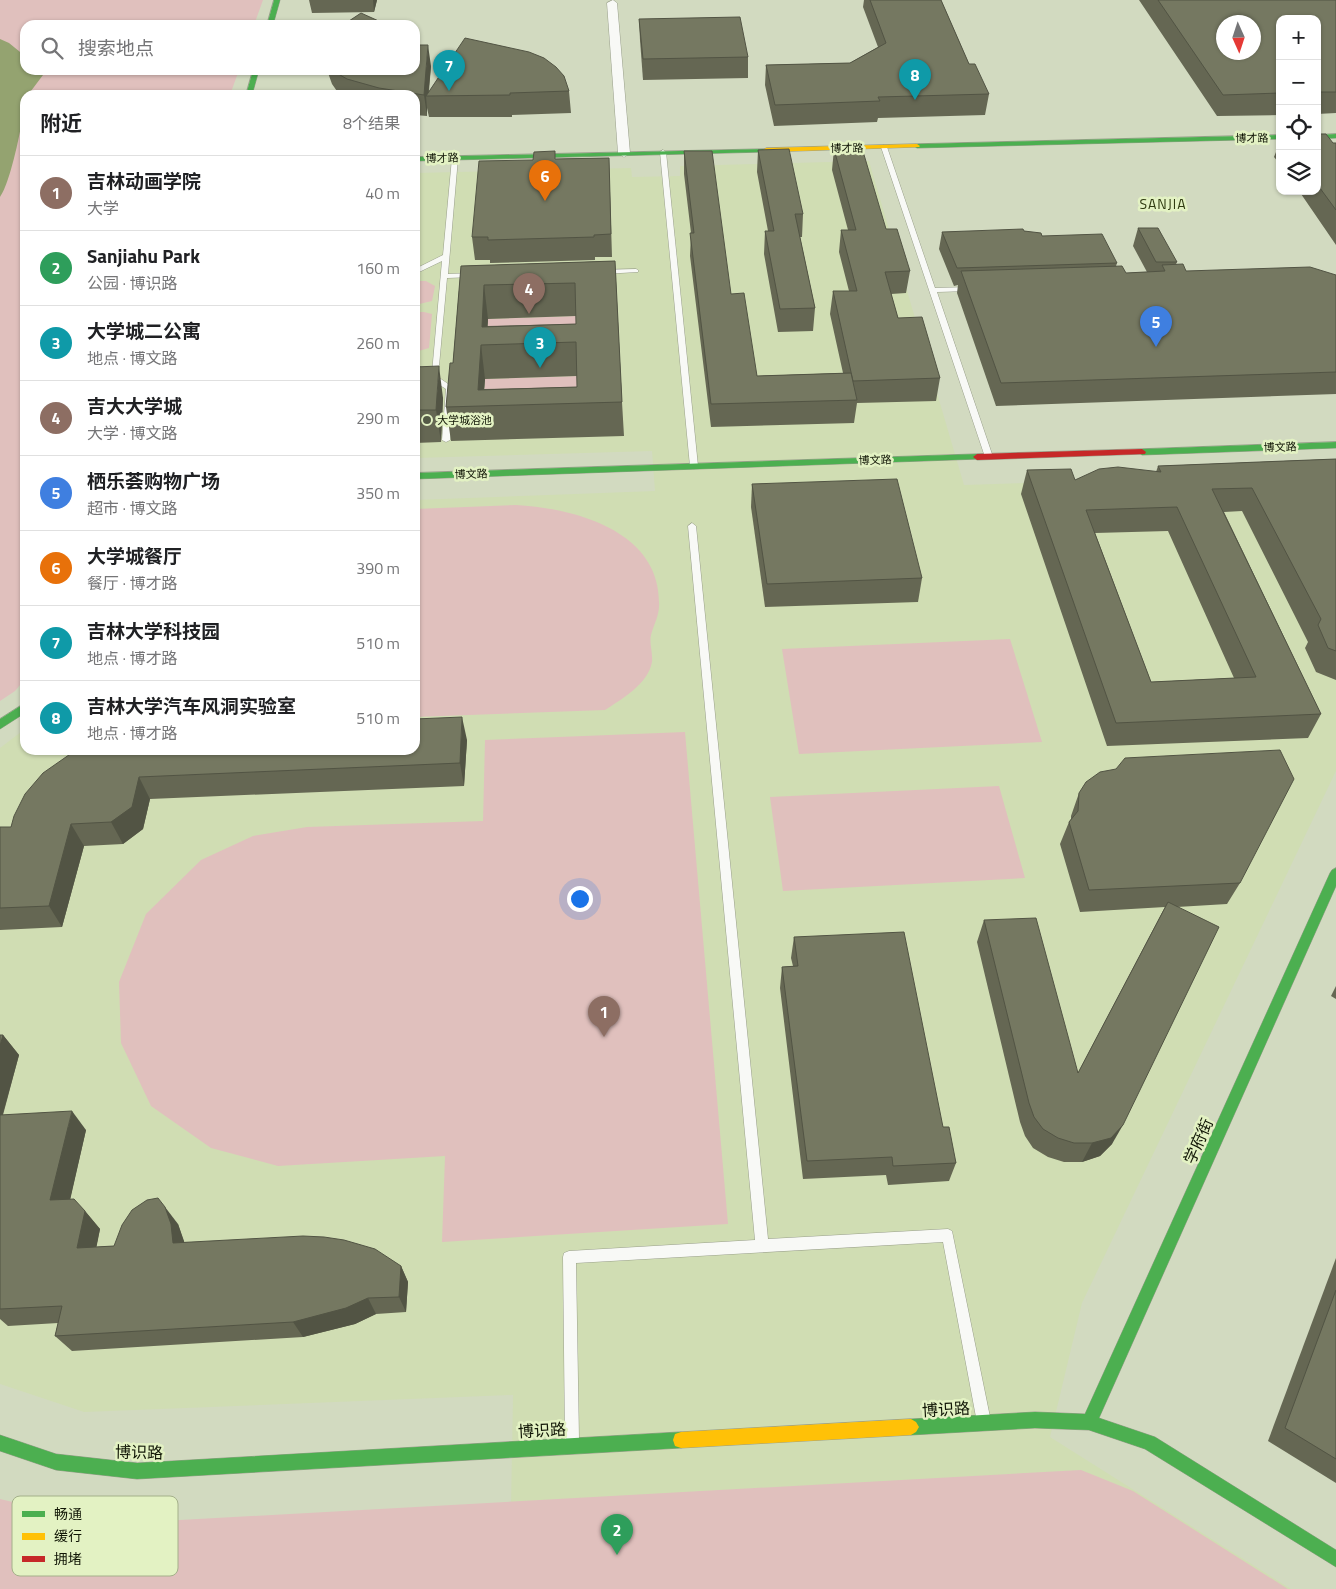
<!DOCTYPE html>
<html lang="zh">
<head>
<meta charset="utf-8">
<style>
  :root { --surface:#fff; --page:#f2f2f2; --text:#202124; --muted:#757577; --line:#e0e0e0; --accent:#111827 }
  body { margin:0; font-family:"Titillium Web","Noto Sans SC",sans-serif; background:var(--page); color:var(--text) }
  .controls { position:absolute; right:15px; top:15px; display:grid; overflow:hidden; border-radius:10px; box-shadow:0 1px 4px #0004 }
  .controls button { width:45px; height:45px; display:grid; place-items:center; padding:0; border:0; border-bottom:1px solid var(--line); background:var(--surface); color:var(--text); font:25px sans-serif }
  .compass { position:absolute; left:1216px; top:15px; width:45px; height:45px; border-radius:50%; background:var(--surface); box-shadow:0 1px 4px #0004; rotate:177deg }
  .you { position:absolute; left:579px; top:898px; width:18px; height:18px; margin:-12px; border:4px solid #fff; border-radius:50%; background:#1a73e8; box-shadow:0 0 0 8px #1a73e833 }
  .badge { display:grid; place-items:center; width:32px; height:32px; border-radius:50%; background:var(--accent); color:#fff; font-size:16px; font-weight:700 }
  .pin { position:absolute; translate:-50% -41px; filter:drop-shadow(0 1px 2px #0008) }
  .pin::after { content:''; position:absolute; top:26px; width:18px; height:15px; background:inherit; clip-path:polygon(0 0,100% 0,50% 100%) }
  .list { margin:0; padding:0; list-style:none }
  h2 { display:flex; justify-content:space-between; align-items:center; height:65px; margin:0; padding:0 20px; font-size:21px }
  h2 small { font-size:16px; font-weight:400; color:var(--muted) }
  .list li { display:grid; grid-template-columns:32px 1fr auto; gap:15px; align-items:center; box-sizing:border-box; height:75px; padding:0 20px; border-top:1px solid var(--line) }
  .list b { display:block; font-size:19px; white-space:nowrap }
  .list p { margin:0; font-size:16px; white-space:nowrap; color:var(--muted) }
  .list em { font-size:16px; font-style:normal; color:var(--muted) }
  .icon { flex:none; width:28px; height:28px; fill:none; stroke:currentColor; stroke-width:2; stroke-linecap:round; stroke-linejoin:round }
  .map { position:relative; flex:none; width:1336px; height:1589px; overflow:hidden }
  .search { position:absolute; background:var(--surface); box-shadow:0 1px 4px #0004; left:20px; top:20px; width:400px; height:55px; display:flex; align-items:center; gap:12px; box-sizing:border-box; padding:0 18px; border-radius:15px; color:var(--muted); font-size:19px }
  .panel { position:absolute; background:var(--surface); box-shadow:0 1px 4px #0004; left:20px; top:90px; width:400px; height:665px; border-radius:15px }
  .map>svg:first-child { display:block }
</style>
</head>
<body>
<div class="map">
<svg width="1336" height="1589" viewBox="0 0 1336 1589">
  <rect width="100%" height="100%" fill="#d2dac0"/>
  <!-- built -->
  <polygon fill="#d0ddb3" points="869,161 964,485 1336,473 1336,771 1082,1303 1050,1437 1291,1589 502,1589 510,1563 513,1395 84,1412 0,1384 0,748 25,729 25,750 415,750 415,500 655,491 652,451 415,458 415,173 631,168 632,177 680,176 680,166"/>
  <!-- green -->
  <g fill="#e0c0bd">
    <polygon points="0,0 263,0 254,25 25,25 25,70 239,70 230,95 25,95 25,679 15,691 0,701"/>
    <polygon points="415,281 426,281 435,286 432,301 415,305"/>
    <polygon points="415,312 424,312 432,314 429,348 415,352"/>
    <polygon points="577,316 578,358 486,361 488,319"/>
    <polygon points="578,376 579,421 482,424 485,379"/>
    <path d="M516,505C573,508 659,530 659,602C660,614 654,624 651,635C649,643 653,653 652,662C648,684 622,699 605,710L415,717V509Z"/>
    <polygon points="1010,639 1042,742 799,754 782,649"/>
    <polygon points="685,732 728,1224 442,1242 445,1156 278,1166 211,1148 151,1106 121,1043 119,982 146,914 201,860 253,836 307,827 483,821 485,740"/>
    <polygon points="999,786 1025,878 783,891 770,797"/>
    <polygon points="1081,1470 1133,1491 1288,1589 0,1589 0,1499 88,1520 162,1521"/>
  </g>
  <!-- water -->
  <path fill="#94a370" d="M0,39L9,43L25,56V70H42L43,75L28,95H25C25,114 11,183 0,197Z"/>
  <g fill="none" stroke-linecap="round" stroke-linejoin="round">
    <!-- lane casing -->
    <g stroke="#999f8b" stroke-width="1">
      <g id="lane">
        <polygon points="884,145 887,147 935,288 969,287 972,289 969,291 937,292 993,457 992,459 986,459 985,457 881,147"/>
        <polygon points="663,150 666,152 698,466 694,469 690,466 660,152"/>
        <polygon points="455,156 458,158 448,274 473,273 476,275 473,277 447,278 438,377 454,388 450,440 446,442 442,440 446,389 415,369 415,364 432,373 442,261 415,274 415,269 443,255 452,158"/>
        <polygon points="636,269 638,270 638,272 603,274 600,272 603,270"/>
        <polygon points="692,523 696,526 768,1239 948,1229 952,1231 990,1417 988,1422 983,1424 978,1422 976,1417 943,1242 576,1263 579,1440 577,1445 572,1447 567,1445 565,1440 563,1257 564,1253 569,1251 755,1240 688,526"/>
      </g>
    </g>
    <!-- street casing -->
    <g stroke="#999f8b" stroke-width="1">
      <polygon id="street" points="613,0 617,3 630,153 624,157 618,153 607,3"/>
    </g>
    <!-- fast casing -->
    <g stroke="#999f8b" stroke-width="1">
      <g id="fast">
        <polygon points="274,0 280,0 273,25 267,25"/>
        <polygon points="253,70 259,70 252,95 246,95"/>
        <polygon points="1336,134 1336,138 1317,139 1317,135"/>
        <polygon points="1280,135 1280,139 917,148 914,146 917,144"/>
        <polygon points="768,149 769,150 766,152 415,161 415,157"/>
        <polygon points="1336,442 1336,448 1142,455 1138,452 1142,449"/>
        <polygon points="977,454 980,455 980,459 415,479 415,473"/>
        <polygon points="25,703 25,713 0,729 0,719"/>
        <polygon points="1336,868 1336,886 1099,1418 1155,1437 1336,1550 1336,1567 1145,1449 1089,1430 1035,1428 911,1435 906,1432 903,1427 906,1422 911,1419 1035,1412 1085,1414 1330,873 1332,870"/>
        <polygon points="681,1432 687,1434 689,1440 687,1446 681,1448 137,1479 56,1470 0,1451 0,1435 56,1454 137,1463"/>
      </g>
    </g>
    <!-- slow casing -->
    <g stroke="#999f8b" stroke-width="1">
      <g id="slow">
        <polygon points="917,144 920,146 919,147 766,152 763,150 766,148"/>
        <polygon points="911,1419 916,1422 919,1427 916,1432 911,1435 681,1448 675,1446 673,1440 675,1434 681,1432"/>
      </g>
    </g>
    <!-- jam casing -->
    <g stroke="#999f8b" stroke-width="1">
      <polygon id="jam" points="1142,449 1146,452 1145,454 977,460 973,457 977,454"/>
    </g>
    <!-- lane -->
    <use href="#lane" fill="#f8f9f6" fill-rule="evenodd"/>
    <!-- street -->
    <use href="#street" fill="#f8f9f6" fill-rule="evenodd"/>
    <!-- fast -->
    <use href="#fast" fill="#4caf50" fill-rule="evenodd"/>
    <!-- slow -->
    <use href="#slow" fill="#ffc107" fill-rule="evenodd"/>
    <!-- jam -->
    <use href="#jam" fill="#c62828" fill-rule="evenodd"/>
  </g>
  <!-- wall -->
  <g fill="#656753" fill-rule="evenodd">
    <polygon points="309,0 377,0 374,12 312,13"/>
    <polygon points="864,0 941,0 969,64 989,94 985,115 878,118 877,122 774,126 765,85 766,65 850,63 878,47 863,7"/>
    <polygon points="1139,0 1336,0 1336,113 1317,114 1317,19 1280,19 1280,115 1217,116"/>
    <polygon points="639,19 748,57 748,78 643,80 640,40"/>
    <polygon points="431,66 429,91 569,91 571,113 512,115 512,117 429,117 427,108 427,116 415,115 415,95 342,95 339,94 332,84 327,70 415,70"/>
    <polygon points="1317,134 1333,143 1336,143 1336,245 1299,191 1317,191"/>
    <polygon points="1280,142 1280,164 1274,157"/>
    <polygon points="834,149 886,229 910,271 906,293 891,294 898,318 940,378 936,401 857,403 854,423 711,427 690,256 691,233 684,174 684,151 731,294 757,376 843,373 830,314 833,291 849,291 839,252 841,230 848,230 832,170"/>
    <polygon points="758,150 803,214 802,237 800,237 815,308 813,331 778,332 764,254 765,231 768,231 757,172"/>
    <polygon points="555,151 555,159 609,158 612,257 595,257 595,260 490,263 490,260 475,260 472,237 533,160"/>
    <polygon points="1138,228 1177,262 1176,264 1186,271 1336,275 1336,394 996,406 957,293 958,285 954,286 939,249 942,232 1024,231 1042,236 1117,263 1116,266 1126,273 1147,272 1133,246"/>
    <path d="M615,261L622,402L624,436L451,441L446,407L453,363L461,266ZM576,316V324L487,326L488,319ZM577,376V387L484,389L485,379Z"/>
    <polygon points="415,367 443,398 441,442 415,443"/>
    <path d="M1336,459V680L1316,672L1305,648L1308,642L1242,511L1224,512L1321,714L1308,738L1107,746L1021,494L1027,470L1075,480L1156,472L1158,466ZM1168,531L1234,678L1151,682L1095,533Z"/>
    <polygon points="752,484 922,578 918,602 765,607 751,507"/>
    <polygon points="467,740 464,786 150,799 143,829 123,844 84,846 62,927 0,930 0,827 11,827 43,773"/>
    <polygon points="1079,793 1240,883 1227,904 1177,907 1112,1144 1100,1156 1082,1162 1064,1162 1048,1157 1033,1148 1025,1136 1020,1122 977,942 984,920 1078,1073 1165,907 1080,912 1060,844 1069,822 1071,819 1071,816"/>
    <polygon points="794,937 943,1127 956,1163 949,1181 888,1185 886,1175 803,1179 780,988 782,967 793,966 791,958"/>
    <polygon points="1336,986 1336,999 1331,996"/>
    <polygon points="0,1035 3,1035 19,1055 3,1115 86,1130 70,1199 85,1211 100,1229 96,1247 114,1246 178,1224 184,1242 401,1266 408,1282 406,1312 376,1314 355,1324 303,1337 72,1351 55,1336 58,1323 8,1326 0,1319"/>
    <polygon points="1336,1258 1336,1483 1268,1441"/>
  </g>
  <!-- shaded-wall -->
  <g fill="#525444">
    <polygon points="373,0 377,0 374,12"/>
    <polygon points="428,45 431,66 428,96 426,96 427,108 427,116 424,95"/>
    <polygon points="484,285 488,319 487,345 482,327"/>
    <polygon points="481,345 485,379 483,406 478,390"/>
    <polygon points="439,366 443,398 441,442 436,410"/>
    <polygon points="462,717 467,740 464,786 460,763"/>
    <polygon points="139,777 150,799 143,829 123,844 111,822"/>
    <polygon points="71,824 84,846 62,927 49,906"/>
    <polygon points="3,1035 19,1055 0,1124 0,1046"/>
    <polygon points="72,1111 86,1130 66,1218 50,1200"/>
    <polygon points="1123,1125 1112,1144 1100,1156 1082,1162 1092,1143"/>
    <polygon points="165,1207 178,1224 184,1241 186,1260 173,1243"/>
    <polygon points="85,1211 100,1229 93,1265 77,1248"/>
    <polygon points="401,1266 408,1282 406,1312 399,1297"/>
    <polygon points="368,1298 376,1314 355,1324 303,1337 293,1322"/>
  </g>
  <!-- building -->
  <g fill="#757861" stroke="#525444" fill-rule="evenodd">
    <polygon points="870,0 941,0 969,64 975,64 989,94 878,97 880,101 775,105 766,65 850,63 886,43"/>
    <path d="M1158,0H1336V92H1317V19H1280V93L1223,95ZM1224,22H1254V52H1224Z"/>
    <polygon points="361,13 383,23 378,25 343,25"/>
    <polygon points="740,17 748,57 643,59 639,19"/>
    <polygon points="465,38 529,52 544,58 556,67 564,76 569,91 510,93 510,95 426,96"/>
    <polygon points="415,45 428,45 424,95 379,88 347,79 335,72 334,70 415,70"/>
    <polygon points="1317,134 1326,134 1333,143 1336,143 1336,210 1317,184"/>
    <polygon points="862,148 886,229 897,229 910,271 885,272 898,318 922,317 940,378 853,381 833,291 857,291 841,230 856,230 834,149"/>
    <polygon points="789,149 803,214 795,214 815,308 780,309 765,231 774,231 758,150"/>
    <polygon points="555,151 555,159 609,158 611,234 594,235 594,237 488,240 488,237 472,237 479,161 533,160 534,152"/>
    <polygon points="684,151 712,151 731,294 744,293 757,376 851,373 857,400 711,404 690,233 694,233"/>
    <polygon points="1138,228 1158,228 1177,262 1156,262"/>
    <polygon points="1023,229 1024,231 1041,233 1042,236 1102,234 1117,263 957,268 942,232"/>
    <path d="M615,261L622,402L446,407L450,363H453L461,266ZM575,283L576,324L482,327L484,285ZM576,342L577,387L478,390L481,345Z"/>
    <polygon points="1183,264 1186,271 1310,267 1336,275 1336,372 1001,383 961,271 1122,266 1126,273 1165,271 1162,265"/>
    <polygon points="439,366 436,410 415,410 415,367"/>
    <path d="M1336,459V651L1328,648L1318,625L1321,619L1252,488L1212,489L1321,714L1116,723L1027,470L1071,469L1075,480L1099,469L1118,467L1161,472L1158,466ZM1177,507L1256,677L1151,682L1086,510Z"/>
    <polygon points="897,479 922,578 767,584 752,484"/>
    <polygon points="462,717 460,763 139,777 132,807 111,822 71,824 49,906 0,908 0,827 11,827 14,816 25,794 43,773 76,750 415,750 415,719"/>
    <polygon points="1280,750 1294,779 1240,883 1089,890 1069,822 1078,811 1079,793 1086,782 1100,772 1116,769 1125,758"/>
    <polygon points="1168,902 1219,927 1123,1125 1111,1138 1092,1143 1074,1143 1058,1138 1043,1129 1034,1117 1029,1103 984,920 1036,918 1078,1073"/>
    <polygon points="904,932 943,1127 949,1127 956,1163 893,1166 892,1157 807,1161 782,967 798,966 794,937"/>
    <polygon points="0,1035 3,1035 0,1046"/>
    <polygon points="72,1111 50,1200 74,1199 85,1211 77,1248 114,1246 122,1225 132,1210 147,1200 158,1198 165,1207 171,1224 173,1243 303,1236 324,1237 344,1240 375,1249 401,1266 399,1297 368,1298 346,1308 293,1322 55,1336 62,1306 0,1309 0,1115"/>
    <polygon points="1336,1290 1336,1459 1285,1428"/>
  </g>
  <!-- markers -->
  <circle fill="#545a46" stroke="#e3f2c3" stroke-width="2" cx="427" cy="420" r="5"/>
  <g text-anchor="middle" stroke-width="5" stroke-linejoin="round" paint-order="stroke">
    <!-- far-street labels -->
    <g font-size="11" fill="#101505" stroke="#e3f2c3">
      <text transform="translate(1252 138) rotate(-1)" y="4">博才路</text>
      <text transform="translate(847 148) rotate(-1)" y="4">博才路</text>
      <text transform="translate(442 158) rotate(-2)" y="4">博才路</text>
      <text transform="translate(1280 447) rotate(-2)" y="4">博文路</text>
      <text transform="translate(875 460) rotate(-2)" y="4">博文路</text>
      <text transform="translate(471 474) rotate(-2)" y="4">博文路</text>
    </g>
    <!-- far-poi labels -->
    <g font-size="11" fill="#101505" stroke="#e3f2c3" text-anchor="start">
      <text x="437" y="424">大学城浴池</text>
    </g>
    <!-- far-quarter labels -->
    <g font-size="14" letter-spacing="1" fill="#303b11" stroke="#e3f2c3">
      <text x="1163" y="209">SANJIA</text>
    </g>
    <!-- near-street labels -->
    <g font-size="16" fill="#101505" stroke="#e3f2c3">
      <text transform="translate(1198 1141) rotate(-66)" y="6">学府街</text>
      <text transform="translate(946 1409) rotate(-3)" y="6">博识路</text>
      <text transform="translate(542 1430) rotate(-3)" y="6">博识路</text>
      <text transform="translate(139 1452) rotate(1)" y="6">博识路</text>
    </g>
  </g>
  <!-- legend -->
  <rect x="12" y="1496" width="166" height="80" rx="8" fill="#e3f2c3" stroke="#a4b08a" stroke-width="1"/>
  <rect x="22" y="1511" width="23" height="6" fill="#4caf50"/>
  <rect x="22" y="1533" width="23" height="7" fill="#ffc107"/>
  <rect x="22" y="1556" width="23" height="6" fill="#c62828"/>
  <g font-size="14" fill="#101505">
    <text x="54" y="1519">畅通</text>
    <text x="54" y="1541">缓行</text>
    <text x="54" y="1564">拥堵</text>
  </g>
</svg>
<div class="controls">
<button>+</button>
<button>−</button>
<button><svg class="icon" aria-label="locate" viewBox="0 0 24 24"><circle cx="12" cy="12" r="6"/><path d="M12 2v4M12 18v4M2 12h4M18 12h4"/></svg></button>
<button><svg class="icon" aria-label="layers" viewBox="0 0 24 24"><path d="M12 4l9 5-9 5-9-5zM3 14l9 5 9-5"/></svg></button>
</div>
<svg class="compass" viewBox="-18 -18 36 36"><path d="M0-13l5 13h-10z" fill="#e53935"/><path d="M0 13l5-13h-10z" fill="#757577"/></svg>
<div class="you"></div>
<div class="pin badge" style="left:604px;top:1037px;background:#8d6e63">1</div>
<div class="pin badge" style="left:617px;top:1555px;background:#2e9e5b">2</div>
<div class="pin badge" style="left:540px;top:368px;background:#0f9aa8">3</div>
<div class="pin badge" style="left:529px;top:314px;background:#8d6e63">4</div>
<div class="pin badge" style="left:1156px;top:347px;background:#3f7fe0">5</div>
<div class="pin badge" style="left:545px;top:201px;background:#e8710a">6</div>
<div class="pin badge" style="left:449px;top:91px;background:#0f9aa8">7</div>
<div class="pin badge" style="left:915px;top:100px;background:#0f9aa8">8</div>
<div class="search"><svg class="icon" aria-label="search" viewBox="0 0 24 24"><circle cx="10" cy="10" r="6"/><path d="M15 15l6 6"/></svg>搜索地点</div>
<section class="panel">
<h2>附近<small>8个结果</small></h2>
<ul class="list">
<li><span class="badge" style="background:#8d6e63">1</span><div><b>吉林动画学院</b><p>大学</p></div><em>40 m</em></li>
<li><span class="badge" style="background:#2e9e5b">2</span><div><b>Sanjiahu Park</b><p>公园 · 博识路</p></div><em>160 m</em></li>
<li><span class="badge" style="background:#0f9aa8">3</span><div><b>大学城二公寓</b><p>地点 · 博文路</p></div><em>260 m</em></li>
<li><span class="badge" style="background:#8d6e63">4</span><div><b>吉大大学城</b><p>大学 · 博文路</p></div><em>290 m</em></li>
<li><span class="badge" style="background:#3f7fe0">5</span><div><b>栖乐荟购物广场</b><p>超市 · 博文路</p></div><em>350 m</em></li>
<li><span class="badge" style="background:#e8710a">6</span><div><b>大学城餐厅</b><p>餐厅 · 博才路</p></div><em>390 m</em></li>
<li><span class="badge" style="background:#0f9aa8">7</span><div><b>吉林大学科技园</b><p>地点 · 博才路</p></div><em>510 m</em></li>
<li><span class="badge" style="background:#0f9aa8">8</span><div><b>吉林大学汽车风洞实验室</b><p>地点 · 博才路</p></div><em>510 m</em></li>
</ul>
</section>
</div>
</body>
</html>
